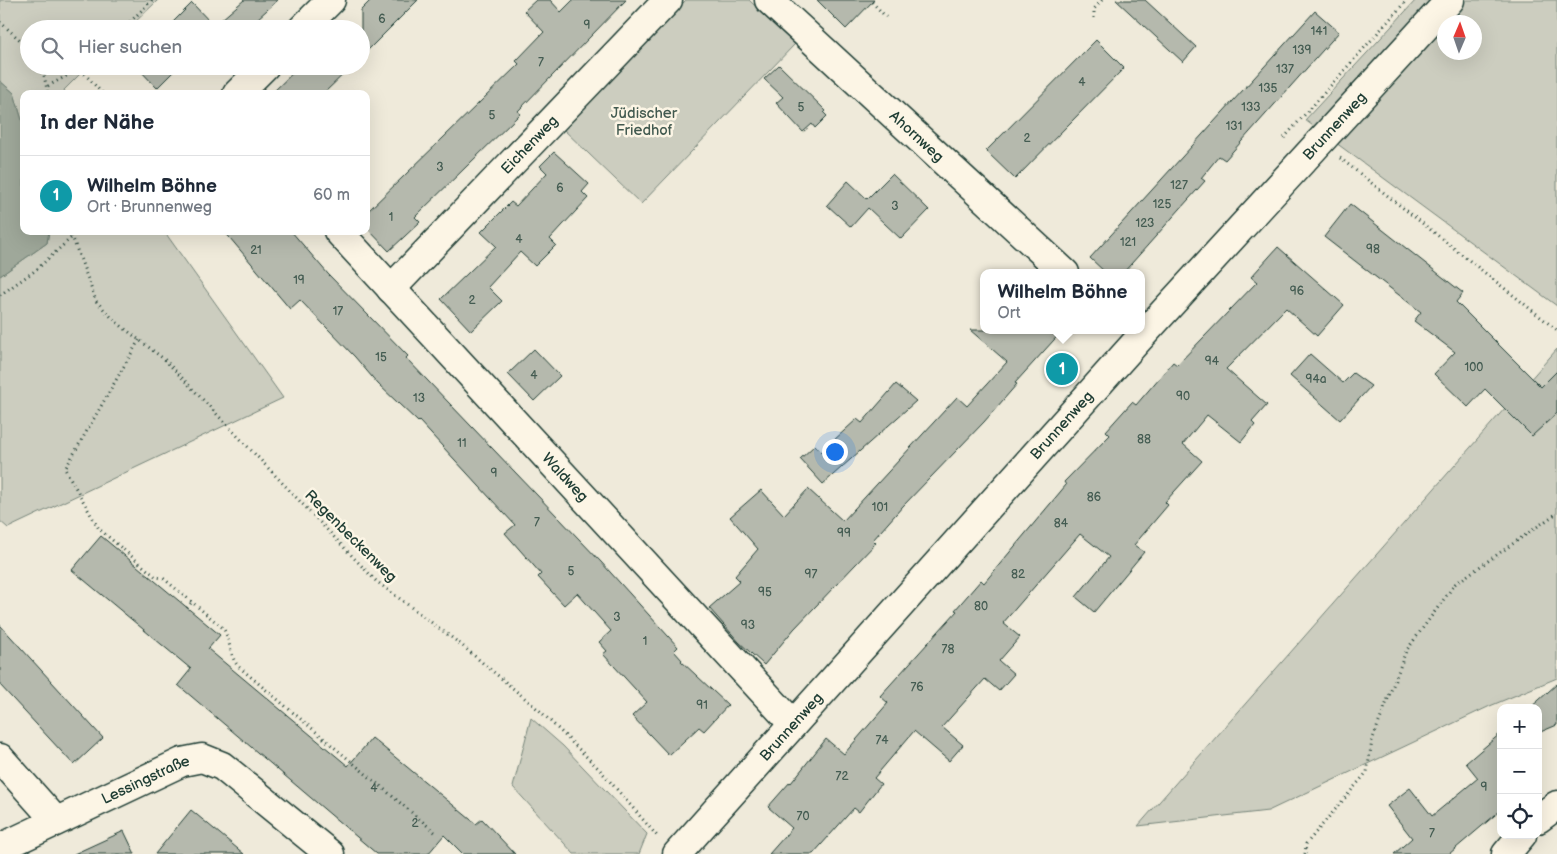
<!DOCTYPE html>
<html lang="de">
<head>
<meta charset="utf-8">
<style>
  :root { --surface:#fff; --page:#f2f2f3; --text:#1f2937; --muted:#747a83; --line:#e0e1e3; --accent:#ea580c }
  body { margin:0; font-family:"Balsamiq Sans",sans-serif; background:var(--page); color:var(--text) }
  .controls { position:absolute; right:15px; bottom:15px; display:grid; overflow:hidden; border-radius:10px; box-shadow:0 5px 20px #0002 }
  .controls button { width:45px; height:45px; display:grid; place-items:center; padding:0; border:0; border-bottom:1px solid var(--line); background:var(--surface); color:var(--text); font:25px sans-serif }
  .compass { position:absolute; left:1437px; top:15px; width:45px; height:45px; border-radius:50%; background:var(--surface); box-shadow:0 5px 20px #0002; rotate:2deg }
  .you { position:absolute; left:834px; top:451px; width:18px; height:18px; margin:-12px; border:4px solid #fff; border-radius:50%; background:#1a73e8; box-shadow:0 0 0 8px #1a73e833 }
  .badge { display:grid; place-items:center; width:32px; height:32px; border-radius:50%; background:var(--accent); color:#fff; font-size:16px; font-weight:700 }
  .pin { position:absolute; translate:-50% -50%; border:2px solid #fff; box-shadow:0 1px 5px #0006 }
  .popup { position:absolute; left:980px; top:269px; width:165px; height:65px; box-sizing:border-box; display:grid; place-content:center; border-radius:10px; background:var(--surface); filter:drop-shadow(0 1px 4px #0005); font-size:16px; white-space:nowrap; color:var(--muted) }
  .popup b { font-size:19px; color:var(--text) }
  .popup::after { content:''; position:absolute; left:50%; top:100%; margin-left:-10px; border:10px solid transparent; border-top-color:var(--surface) }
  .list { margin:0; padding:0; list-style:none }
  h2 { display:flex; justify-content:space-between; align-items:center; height:65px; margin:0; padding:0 20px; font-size:21px }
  h2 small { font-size:16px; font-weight:400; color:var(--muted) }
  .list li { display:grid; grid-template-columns:32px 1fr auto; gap:15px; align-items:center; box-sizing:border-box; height:80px; padding:0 20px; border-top:1px solid var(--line) }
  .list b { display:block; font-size:19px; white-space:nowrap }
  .list p { margin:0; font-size:16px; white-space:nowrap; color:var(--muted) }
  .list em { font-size:16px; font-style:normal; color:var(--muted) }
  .icon { flex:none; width:28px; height:28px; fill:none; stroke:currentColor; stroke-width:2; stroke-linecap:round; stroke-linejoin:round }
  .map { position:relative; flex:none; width:1557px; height:854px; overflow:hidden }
  .search { position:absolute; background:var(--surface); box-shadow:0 5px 20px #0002; left:20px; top:20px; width:350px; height:55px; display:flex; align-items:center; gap:12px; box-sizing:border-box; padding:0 18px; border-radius:28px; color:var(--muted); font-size:19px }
  .panel { position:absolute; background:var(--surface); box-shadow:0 5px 20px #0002; left:20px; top:90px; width:350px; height:145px; border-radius:10px }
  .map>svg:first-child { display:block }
</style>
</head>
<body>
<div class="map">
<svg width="1557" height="854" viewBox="0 0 1557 854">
  <rect width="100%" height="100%" fill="#efeada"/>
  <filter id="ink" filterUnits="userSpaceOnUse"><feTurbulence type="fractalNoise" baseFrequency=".02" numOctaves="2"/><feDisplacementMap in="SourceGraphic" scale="10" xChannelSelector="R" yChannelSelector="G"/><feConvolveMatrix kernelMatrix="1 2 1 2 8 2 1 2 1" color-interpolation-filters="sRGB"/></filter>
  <g filter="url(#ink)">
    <!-- green -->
    <g fill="#cccdbf" stroke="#76857a" fill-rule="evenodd">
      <polygon points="0,0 158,0 128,29 29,29 29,66 88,66 64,90 66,94 24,94 24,127 14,93 0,81"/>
      <polygon points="686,0 749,0 795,44 641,204 562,128"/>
      <path d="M1416,0H1557V306L1305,120ZM1444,22H1474V52H1444Z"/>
      <polygon points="49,231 164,231 283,398 8,528 0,521 0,276 47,243"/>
      <polygon points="1557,349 1557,678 1490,706 1268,811 1138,826"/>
      <polygon points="531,718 563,746 647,834 639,854 574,854 513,787"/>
    </g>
    <!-- water -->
    <polygon fill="#9fa89a" stroke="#6c7d71" points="0,81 14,93 24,127 24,231 49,231 47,243 0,276"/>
    <!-- building -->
    <g fill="#b5b9ad" stroke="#1f3d34">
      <polygon points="244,0 278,0 246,29 166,29 192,3 214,26"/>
      <polygon points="371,0 418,0 361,57 361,10"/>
      <polygon points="536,0 550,0 561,12 573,0 626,0 518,111 520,114 415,217 420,222 389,251 366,227 366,213 519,64 516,61 544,32 524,11"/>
      <polygon points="817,0 874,0 846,29"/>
      <polygon points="1116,0 1145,0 1196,47 1183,62"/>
      <polygon points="1315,11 1339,32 1225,160 1219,156 1201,178 1205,181 1123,273 1106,273 1090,258"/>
      <polygon points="1096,40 1124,68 1015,179 986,151"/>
      <polygon points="779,65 826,111 824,113 827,116 815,128 812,124 803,132 776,103 783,97 764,79"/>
      <polygon points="136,66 179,66 157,88"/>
      <polygon points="300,66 352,66 323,94 271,94"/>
      <polygon points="554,152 589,184 582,192 588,198 550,239 556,245 535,266 520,252 488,287 502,301 471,331 441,299 496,246 481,232 511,202 516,206 547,173 540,166"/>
      <polygon points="892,174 929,210 901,239 868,208 851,227 827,205 848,181 867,199"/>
      <polygon points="1350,204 1463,293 1456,302 1541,387 1557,371 1557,413 1532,436 1485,389 1468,407 1434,374 1455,352 1414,321 1421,312 1324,237"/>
      <polygon points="224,231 291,231 328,274 408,356 406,358 601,562 678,647 674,651 682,660 681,661 728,705 704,731 699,727 669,755 632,716 647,702 603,654 607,651 599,642 611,631 577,593 564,605 538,577 541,574 505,533 515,525 419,421 418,422 378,384 355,357 300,300 290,309"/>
      <polygon points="1278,247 1344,305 1317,336 1286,308 1226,369 1267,405 1252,422 1255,425 1241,442 1207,415 1183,444 1202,461 1165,502 1168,505 1134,545 1144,552 1094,612 1076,597 1109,557 1080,534 1003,623 1020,637 999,661 1014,674 999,691 985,679 942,727 963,745 949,761 914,731 874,778 881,784 859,812 854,808 813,854 769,854 792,828 768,807 790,782 791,783 826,739 844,754 888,703 880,696 957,611 955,610 981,580 984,583 1066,485 1064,482 1110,435 1106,431 1132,402 1136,405 1173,362 1177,365 1257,282 1251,277"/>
      <polygon points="970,330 1063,330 1015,383 1017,384 984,422 903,506 873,540 876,543 794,629 764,665 739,642 709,608 740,581 735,576 758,549 730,517 761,490 784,515 808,489 843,521 957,397 967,406 1007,362"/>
      <polygon points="534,349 560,376 534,401 508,374"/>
      <polygon points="1310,354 1343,383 1353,373 1371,386 1340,420 1290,376"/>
      <polygon points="896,384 916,401 823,484 800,459 815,445 821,452 857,419 862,423"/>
      <polygon points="101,536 220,635 208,649 348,766 372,738 476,824 482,819 515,854 463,854 444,835 428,854 377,854 178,685 191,669 72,570"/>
      <polygon points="0,625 103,738 74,765 0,685"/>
      <polygon points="1557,684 1557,725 1538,733 1538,708 1530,708"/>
      <polygon points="1501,733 1501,810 1449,854 1394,854 1412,838 1387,806 1410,788 1432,816 1478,778 1466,763"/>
      <polygon points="191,810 220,834 244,854 155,854"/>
      <polygon points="124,831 135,854 74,854"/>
    </g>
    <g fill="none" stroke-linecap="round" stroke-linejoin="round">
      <!-- street casing -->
      <g stroke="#1f3d34" stroke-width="31">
        <g id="street">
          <path id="s1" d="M769,0L1065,273"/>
          <polyline points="302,29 331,0"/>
          <polyline points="237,94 265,66"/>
          <path id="s2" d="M338,231L793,724"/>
          <path id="s3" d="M391,289L668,0"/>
          <polyline points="0,758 56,821"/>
          <polyline points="1538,819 1557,805"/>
          <path id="s4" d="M0,848L182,762L202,758L222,766L330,854"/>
          <path id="s5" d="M677,854L1138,340L1450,0"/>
          <polyline points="1506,854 1522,835"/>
        </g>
      </g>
      <!-- path -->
      <g stroke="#1f3d34" stroke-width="3" stroke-dasharray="1 4" stroke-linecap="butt">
        <polyline points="872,2 886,17"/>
        <polyline points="1094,18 1094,9 1102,0"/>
        <polyline points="0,22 29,48"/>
        <polyline points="123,29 152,0"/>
        <polyline points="42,66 48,94"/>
        <polyline points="81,70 103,94"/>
        <polyline points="48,86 85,66"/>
        <polyline points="1284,138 1407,0"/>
        <polyline points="1340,158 1557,330"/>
        <polyline points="70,231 96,301 115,321 165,360 376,581 459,643 540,711 600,770 658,837"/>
        <polyline points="0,295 36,270 72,237"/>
        <path d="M139,340L65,469L99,529L156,577L163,578L223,628C231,640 229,657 239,667L436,833"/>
        <polyline points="187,608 192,602"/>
        <polyline points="1305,854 1306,844 1367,772 1372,741 1406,651 1455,584 1557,513"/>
      </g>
      <!-- street -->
      <use href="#street" stroke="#fcf5e5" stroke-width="28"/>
    </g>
  </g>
  <g text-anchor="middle" stroke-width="5" stroke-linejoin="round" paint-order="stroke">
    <!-- number labels -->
    <g font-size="12" fill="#445c52">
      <text x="382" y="23">6</text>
      <text x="587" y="29">9</text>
      <text x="1319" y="35">141</text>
      <text x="1302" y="54">139</text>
      <text x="541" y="66">7</text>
      <text x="1285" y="73">137</text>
      <text x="1082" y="86">4</text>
      <text x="1268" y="92">135</text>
      <text x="801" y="111">5</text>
      <text x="1251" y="111">133</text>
      <text x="492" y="119">5</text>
      <text x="1234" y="130">131</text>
      <text x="1027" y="142">2</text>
      <text x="440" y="171">3</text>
      <text x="1179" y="189">127</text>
      <text x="560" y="192">6</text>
      <text x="1162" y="208">125</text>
      <text x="895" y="210">3</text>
      <text x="391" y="221">1</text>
      <text x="1145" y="227">123</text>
      <text x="519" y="243">4</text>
      <text x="1128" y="246">121</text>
      <text x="1373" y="253">98</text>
      <text x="256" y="254">21</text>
      <text x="299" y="284">19</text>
      <text x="1297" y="295">96</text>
      <text x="472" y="304">2</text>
      <text x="338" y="315">17</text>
      <text x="381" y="361">15</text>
      <text x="1212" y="365">94</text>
      <text x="1474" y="371">100</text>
      <text x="534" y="379">4</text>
      <text x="1316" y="383">94a</text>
      <text x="1183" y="400">90</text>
      <text x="419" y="402">13</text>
      <text x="1144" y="443">88</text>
      <text x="462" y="447">11</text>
      <text x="494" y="477">9</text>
      <text x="1094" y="501">86</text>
      <text x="880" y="511">101</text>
      <text x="537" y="526">7</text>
      <text x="1061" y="527">84</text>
      <text x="844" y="537">99</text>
      <text x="571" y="575">5</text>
      <text x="811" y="578">97</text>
      <text x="1018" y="578">82</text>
      <text x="765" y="596">95</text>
      <text x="981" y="610">80</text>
      <text x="617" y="621">3</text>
      <text x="748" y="629">93</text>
      <text x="645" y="645">1</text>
      <text x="948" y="653">78</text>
      <text x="917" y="691">76</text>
      <text x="702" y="709">91</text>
      <text x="882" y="744">74</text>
      <text x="842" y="780">72</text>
      <text x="1484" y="791">9</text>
      <text x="374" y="792">4</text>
      <text x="803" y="820">70</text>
      <text x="415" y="827">2</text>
      <text x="1432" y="837">7</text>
    </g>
    <!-- park labels -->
    <g font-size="15" fill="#425a50" stroke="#fcf5e5">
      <text x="644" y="118">Jüdischer<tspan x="644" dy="17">Friedhof</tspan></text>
    </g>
    <!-- street labels -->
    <g font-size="15" fill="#1f3d34" stroke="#fcf5e5">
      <text dy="5" stroke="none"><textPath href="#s5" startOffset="981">Brunnenweg</textPath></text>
      <text dy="5" stroke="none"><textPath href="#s1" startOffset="201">Ahornweg</textPath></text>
      <text dy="5" stroke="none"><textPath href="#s3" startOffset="200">Eichenweg</textPath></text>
      <text dy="5" stroke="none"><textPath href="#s5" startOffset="576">Brunnenweg</textPath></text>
      <text dy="5" stroke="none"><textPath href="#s2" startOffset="335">Waldweg</textPath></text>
      <text transform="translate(351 536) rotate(45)" y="5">Regenbeckenweg</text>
      <text dy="5" stroke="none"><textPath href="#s5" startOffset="171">Brunnenweg</textPath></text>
      <text dy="5" stroke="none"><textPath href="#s4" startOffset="161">Lessingstraße</textPath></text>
    </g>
  </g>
</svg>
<div class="controls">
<button>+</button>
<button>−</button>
<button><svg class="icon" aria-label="locate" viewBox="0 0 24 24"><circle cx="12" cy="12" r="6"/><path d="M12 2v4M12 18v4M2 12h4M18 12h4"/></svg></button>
</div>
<svg class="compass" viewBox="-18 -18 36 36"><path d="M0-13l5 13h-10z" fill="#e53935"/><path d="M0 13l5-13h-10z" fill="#747a83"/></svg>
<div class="you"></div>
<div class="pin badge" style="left:1062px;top:369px;background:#0f9aa8">1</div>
<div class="popup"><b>Wilhelm Böhne</b>Ort</div>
<div class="search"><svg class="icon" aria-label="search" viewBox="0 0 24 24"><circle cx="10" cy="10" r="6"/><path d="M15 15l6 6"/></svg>Hier suchen</div>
<section class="panel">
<h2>In der Nähe<small></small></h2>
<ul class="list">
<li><span class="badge" style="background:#0f9aa8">1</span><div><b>Wilhelm Böhne</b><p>Ort · Brunnenweg</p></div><em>60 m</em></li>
</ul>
</section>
</div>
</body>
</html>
